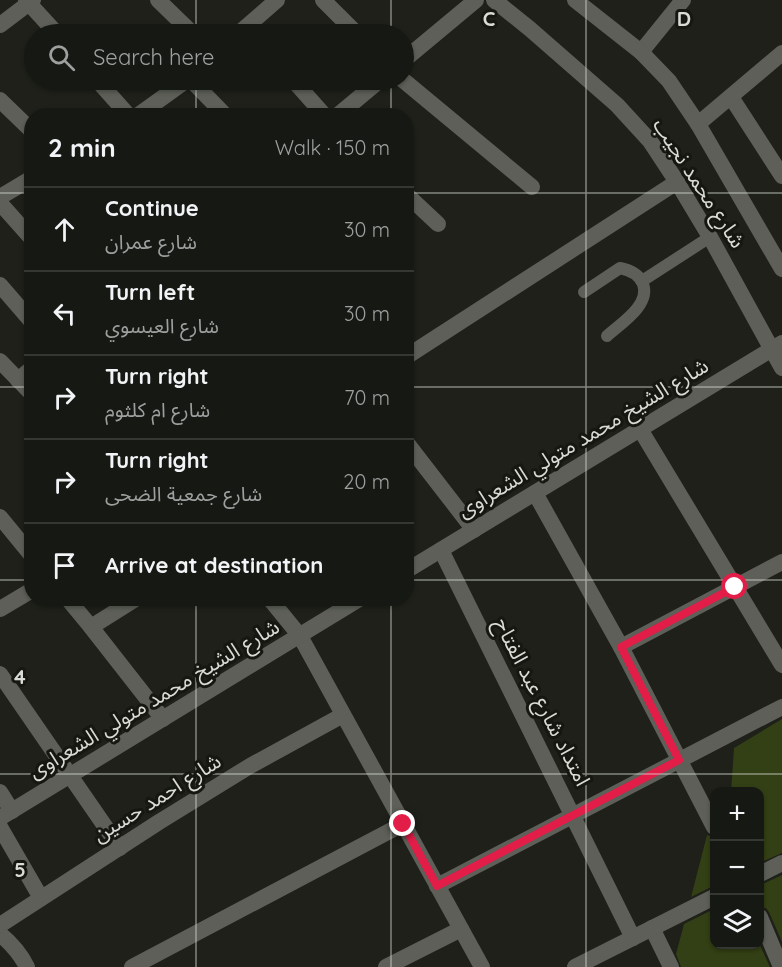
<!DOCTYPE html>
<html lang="en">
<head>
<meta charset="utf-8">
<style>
  :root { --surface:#161813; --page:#232521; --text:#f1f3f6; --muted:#9ea0a0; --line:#353733 }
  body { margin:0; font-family:Quicksand,"Noto Sans Arabic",sans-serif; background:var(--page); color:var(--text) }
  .controls { position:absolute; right:18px; bottom:18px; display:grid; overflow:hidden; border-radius:12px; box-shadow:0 2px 4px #0004 }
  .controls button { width:54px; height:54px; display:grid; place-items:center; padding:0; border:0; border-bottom:2px solid var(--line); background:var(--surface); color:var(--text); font:30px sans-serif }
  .stop { position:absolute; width:18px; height:18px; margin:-14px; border:4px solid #e11d48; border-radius:50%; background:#fff }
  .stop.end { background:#e11d48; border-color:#fff; box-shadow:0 2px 6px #0008 }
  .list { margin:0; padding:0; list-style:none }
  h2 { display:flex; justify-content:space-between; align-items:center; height:78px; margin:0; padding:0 24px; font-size:26px }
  h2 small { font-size:20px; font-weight:400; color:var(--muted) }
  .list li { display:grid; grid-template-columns:39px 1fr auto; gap:18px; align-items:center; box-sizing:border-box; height:84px; padding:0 24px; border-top:2px solid var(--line) }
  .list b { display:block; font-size:22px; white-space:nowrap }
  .list p { margin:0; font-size:20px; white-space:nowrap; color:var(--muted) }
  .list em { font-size:20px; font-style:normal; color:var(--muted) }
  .icon { flex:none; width:33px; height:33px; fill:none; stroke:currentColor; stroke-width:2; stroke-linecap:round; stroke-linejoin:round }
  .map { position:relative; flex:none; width:782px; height:967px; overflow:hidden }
  .search { position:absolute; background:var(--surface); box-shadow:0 2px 4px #0004; left:24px; top:24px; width:390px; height:66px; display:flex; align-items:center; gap:15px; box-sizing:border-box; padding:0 21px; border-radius:33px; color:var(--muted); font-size:22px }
  .panel { position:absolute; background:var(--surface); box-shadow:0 2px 4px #0004; left:24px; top:108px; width:390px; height:498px; border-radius:24px }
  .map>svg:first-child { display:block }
</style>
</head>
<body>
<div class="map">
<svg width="782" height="967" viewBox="0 0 782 967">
  <rect width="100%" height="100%" fill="#1e2019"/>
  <!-- building -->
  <g fill="#333f14">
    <polygon points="782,719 782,853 759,863 759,792 731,792 734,748"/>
    <polygon points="707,835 714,837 714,887 709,888 691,897"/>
    <polygon points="782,875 782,942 769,912 766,908 759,907 759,884 765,883"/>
    <polygon points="714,909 714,945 759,945 759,943 770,967 681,967 676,954 684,924"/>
  </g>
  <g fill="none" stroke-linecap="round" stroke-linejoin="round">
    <!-- service -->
    <g stroke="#5d5f58" stroke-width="12">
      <polyline points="642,281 710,237"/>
      <path d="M584,292L620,268C630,270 639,274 643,284C651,305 620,324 607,336"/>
    </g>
    <!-- minor -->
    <g stroke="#5d5f58" stroke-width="16">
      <polyline points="26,0 57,34"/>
      <polyline points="158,0 193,34"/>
      <polyline points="323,0 357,34"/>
      <polyline points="0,25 33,0"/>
      <polyline points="238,34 277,0"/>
      <polyline points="641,52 683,0"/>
      <polyline points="404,60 476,0"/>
      <polyline points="97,80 129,116"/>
      <polyline points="191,80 226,116"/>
      <polyline points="293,80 325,116"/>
      <polyline points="403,80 532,187"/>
      <polyline points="731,97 782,176"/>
      <polyline points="0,100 32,131"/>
      <polyline points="137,116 187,80"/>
      <polyline points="337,116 380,80"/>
      <polyline points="698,124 782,53"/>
      <polyline points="406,194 438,224"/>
      <polyline points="0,197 32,178"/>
      <polyline points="0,203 32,239"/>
      <polyline points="0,285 32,322"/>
      <polyline points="406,357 677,182"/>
      <polyline points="0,361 32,394"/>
      <polyline points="18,380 32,368"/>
      <polyline points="640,429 782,665"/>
      <polyline points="406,442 474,530"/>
      <polyline points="535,493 621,647 714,827"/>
      <polyline points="0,517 32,556"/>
      <polyline points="441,550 633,938"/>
      <polyline points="406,571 782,343"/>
      <polyline points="67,598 91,627 163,719"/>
      <polyline points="269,598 300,636 482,967"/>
      <polyline points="0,609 32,590"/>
      <polyline points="91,627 137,598"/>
      <polyline points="621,647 782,562"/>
      <polyline points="0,674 120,848"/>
      <polyline points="0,792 12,811"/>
      <polyline points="0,818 361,598"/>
      <polyline points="0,827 41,898"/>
      <polyline points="760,874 782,863"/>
      <polyline points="437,886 782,707"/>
      <polyline points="760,917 781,967"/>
      <polyline points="0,925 159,822 250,766 343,715"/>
      <polyline points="652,928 671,967"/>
      <path d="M0,934C12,944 20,953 27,967"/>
      <polyline points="132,967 403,824"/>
      <polyline points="386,967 461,929"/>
      <polyline points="575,967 714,897"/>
    </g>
    <!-- secondary -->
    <g stroke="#5d5f58" stroke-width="16">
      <polyline points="494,0 530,29 617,105 650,141 677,182 710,237 782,368"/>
      <polyline points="575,0 641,52 669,81 698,124 782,269"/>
    </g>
  </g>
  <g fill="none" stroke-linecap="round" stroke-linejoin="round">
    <!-- route -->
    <polyline stroke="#e11d48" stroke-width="8" points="403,824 437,886 679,760 621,647 735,587"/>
  </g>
  <!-- grid -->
  <path fill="none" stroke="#d9dbd6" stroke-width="1.5" stroke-opacity="0.55" d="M196,0V34M391,0V34M586,0V967M196,80V116M391,80V116M0,193H32M406,193H782M0,387H32M406,387H782M0,580H32M406,580H782M196,598V967M391,598V967M0,774H782"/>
  <g text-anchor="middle" stroke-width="6" stroke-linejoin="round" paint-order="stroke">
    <!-- street labels -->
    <g font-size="21" fill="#d9dbd6" stroke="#151710">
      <text transform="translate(699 183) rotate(57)" y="7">شارع محمد نجيب</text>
      <text transform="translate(583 438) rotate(-31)" y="7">شارع الشيخ محمد متولي الشعراوى</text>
      <text transform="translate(154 699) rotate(-31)" y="7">شارع الشيخ محمد متولي الشعراوى</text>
      <text transform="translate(542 702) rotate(63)" y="7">امتداد شارع عبد الفتاح</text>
      <text transform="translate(157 798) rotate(-32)" y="7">شارع احمد حسين</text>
    </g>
  </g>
  <g font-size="20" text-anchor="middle" font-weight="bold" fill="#d9dbd6" stroke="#151710" stroke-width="6" stroke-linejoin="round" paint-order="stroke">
    <text x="489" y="26">C</text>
    <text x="684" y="26">D</text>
    <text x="20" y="684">4</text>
    <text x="20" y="877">5</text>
  </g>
</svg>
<div class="controls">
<button>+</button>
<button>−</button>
<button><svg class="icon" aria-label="layers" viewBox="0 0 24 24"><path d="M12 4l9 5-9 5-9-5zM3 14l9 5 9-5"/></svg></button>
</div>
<div class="stop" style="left:735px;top:587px"></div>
<div class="stop end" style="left:403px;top:824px"></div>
<div class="search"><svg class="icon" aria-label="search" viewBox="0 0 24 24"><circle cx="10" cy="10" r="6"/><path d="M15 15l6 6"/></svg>Search here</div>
<section class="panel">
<h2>2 min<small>Walk · 150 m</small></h2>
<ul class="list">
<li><svg class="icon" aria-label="ahead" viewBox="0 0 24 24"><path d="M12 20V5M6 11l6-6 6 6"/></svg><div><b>Continue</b><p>شارع عمران</p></div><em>30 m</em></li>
<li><svg class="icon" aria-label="left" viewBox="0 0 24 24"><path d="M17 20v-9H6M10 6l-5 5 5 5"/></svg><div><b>Turn left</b><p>شارع العيسوي</p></div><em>30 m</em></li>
<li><svg class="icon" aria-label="right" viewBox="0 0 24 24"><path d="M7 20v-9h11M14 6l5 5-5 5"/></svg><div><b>Turn right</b><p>شارع ام كلثوم</p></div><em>70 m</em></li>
<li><svg class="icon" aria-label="right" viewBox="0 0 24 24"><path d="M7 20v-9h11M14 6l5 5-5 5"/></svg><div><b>Turn right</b><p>شارع جمعية الضحى</p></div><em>20 m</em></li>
<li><svg class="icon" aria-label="arrive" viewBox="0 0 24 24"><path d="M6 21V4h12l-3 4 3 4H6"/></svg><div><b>Arrive at destination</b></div></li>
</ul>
</section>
</div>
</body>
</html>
